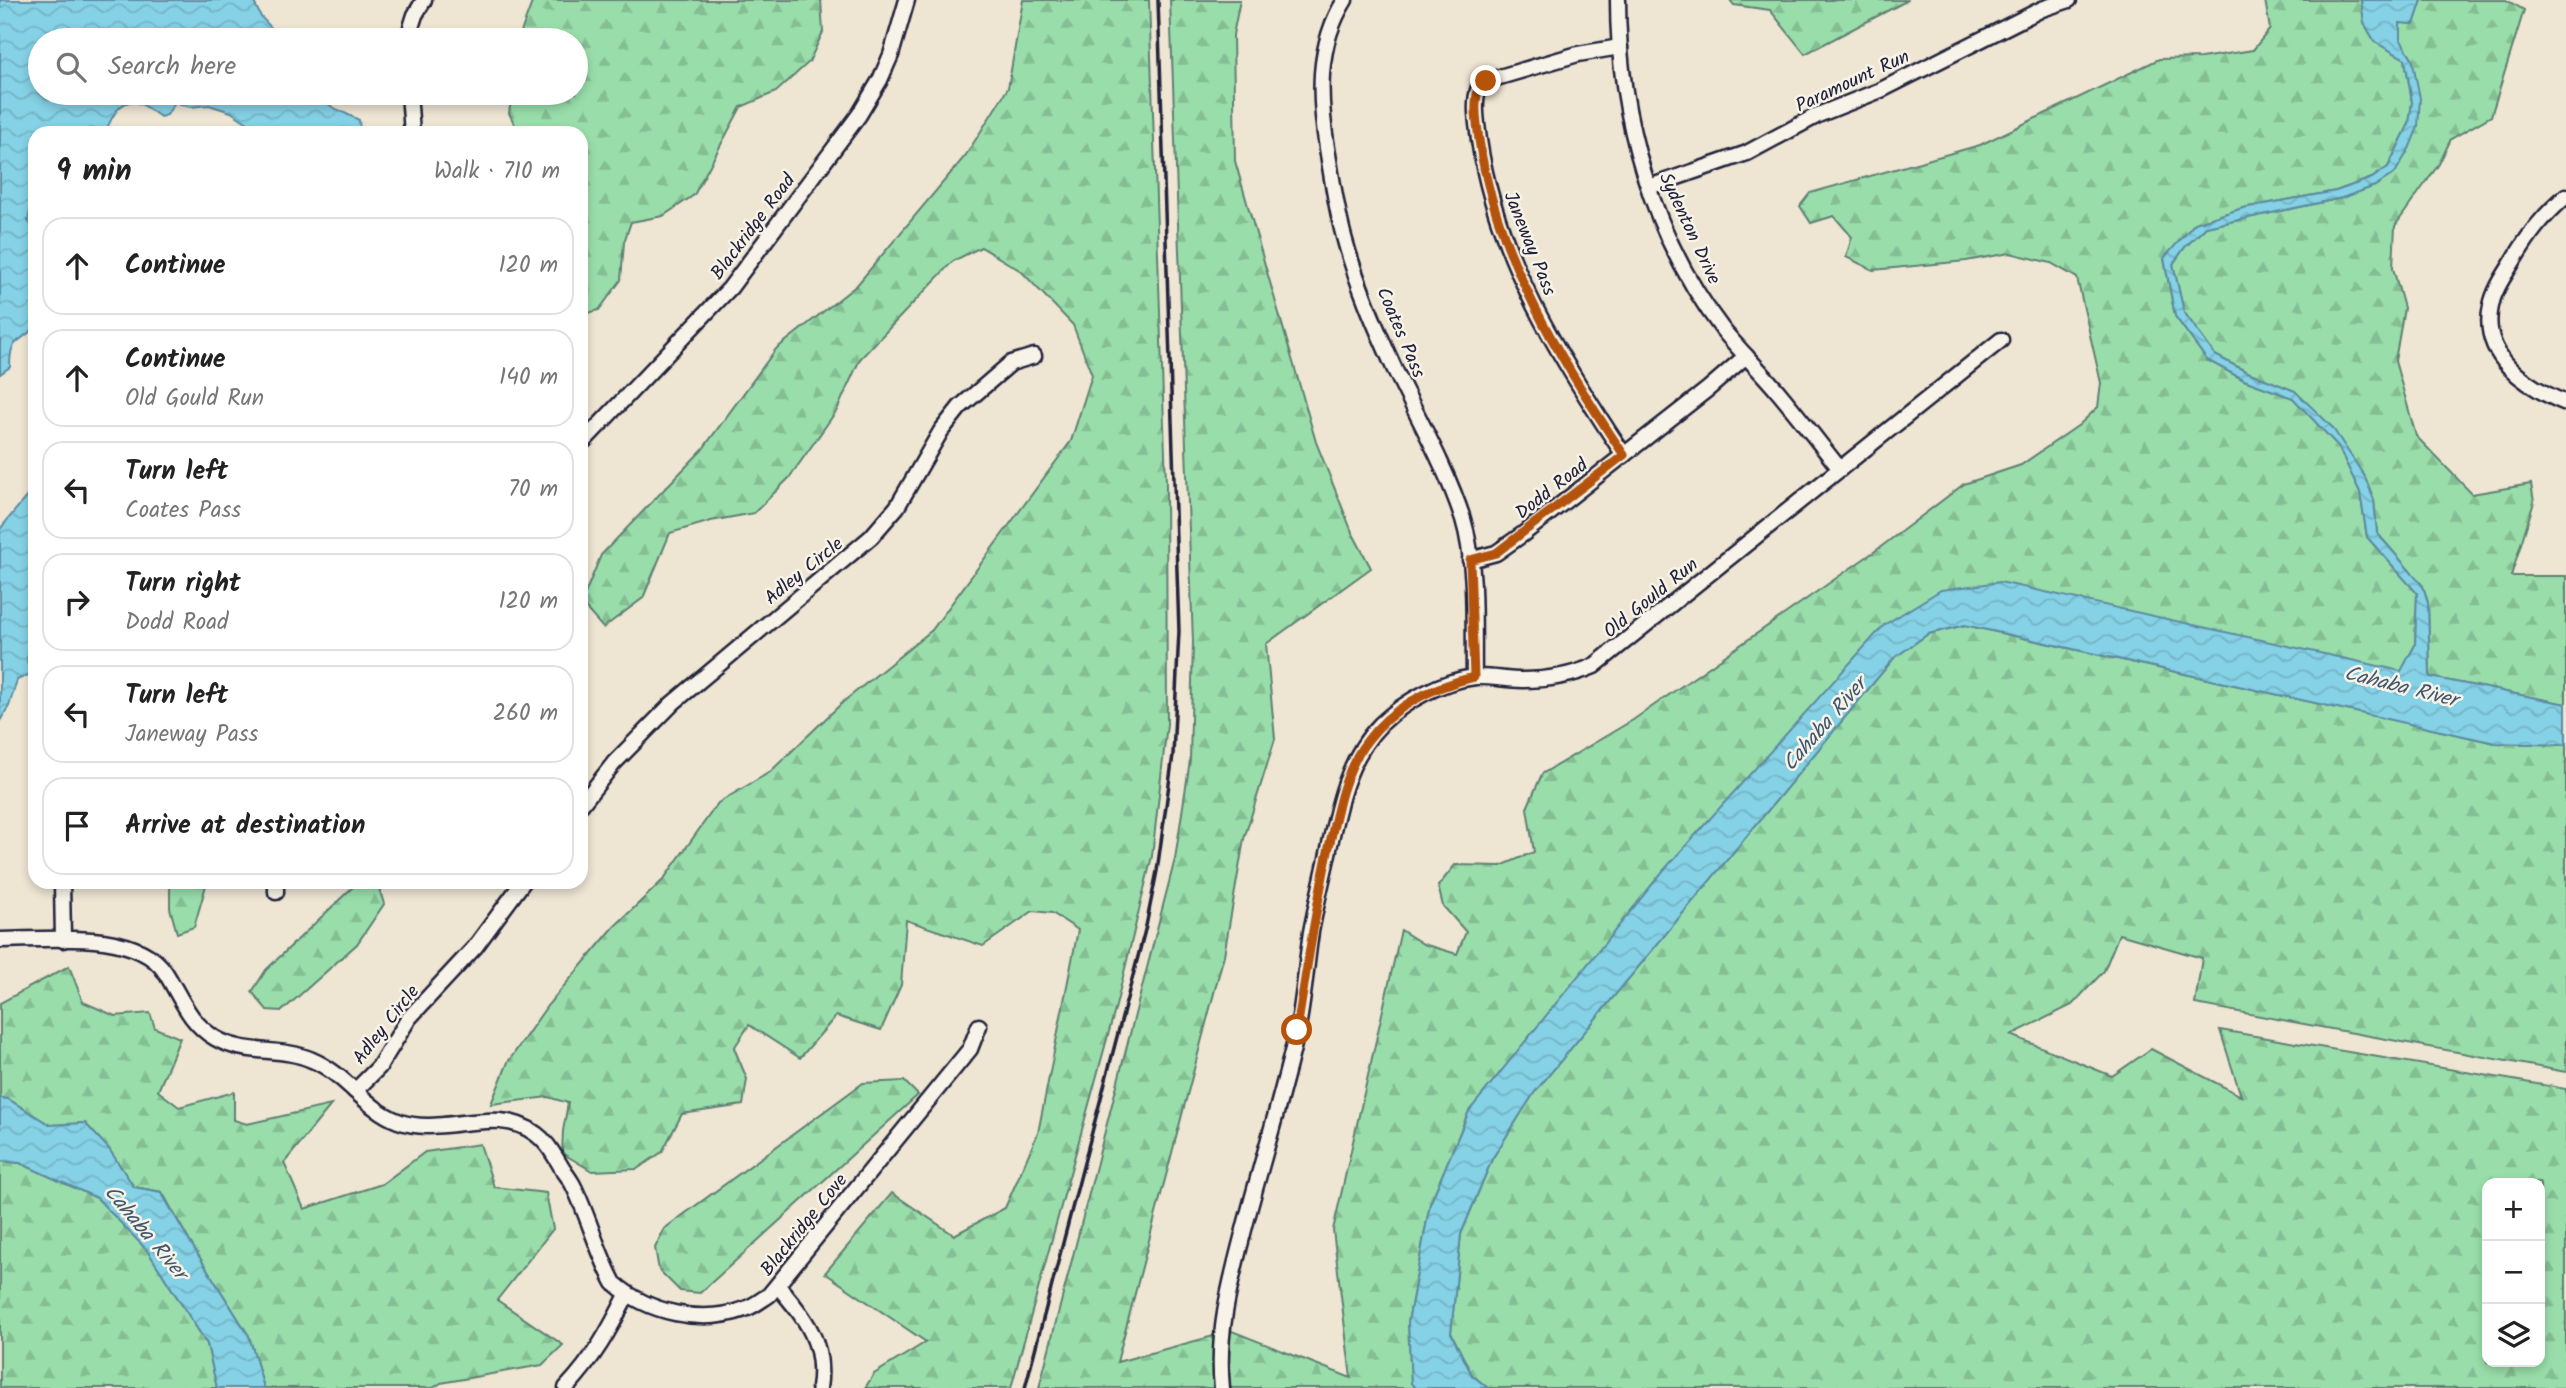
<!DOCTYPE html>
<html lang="en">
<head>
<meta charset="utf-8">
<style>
  :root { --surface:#fff; --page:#f6f6f6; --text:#222; --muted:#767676; --line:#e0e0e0 }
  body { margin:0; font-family:Kalam,sans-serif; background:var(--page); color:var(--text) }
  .controls { position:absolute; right:21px; bottom:21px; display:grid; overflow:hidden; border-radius:14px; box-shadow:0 4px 10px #0003 }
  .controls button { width:63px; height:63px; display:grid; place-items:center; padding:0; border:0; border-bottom:2px solid var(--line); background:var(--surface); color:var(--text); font:35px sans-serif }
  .stop { position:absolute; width:21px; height:21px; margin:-16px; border:5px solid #b45309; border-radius:50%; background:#fff }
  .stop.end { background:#b45309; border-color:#fff; box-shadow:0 2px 7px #0008 }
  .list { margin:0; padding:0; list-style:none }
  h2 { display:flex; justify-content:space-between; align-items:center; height:91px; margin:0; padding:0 28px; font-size:30px }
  h2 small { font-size:23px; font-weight:400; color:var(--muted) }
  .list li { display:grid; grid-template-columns:46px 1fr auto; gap:21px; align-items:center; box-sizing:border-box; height:98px; margin:0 14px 14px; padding:0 14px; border:2px solid var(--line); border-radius:21px }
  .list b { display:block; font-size:26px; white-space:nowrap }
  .list p { margin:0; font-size:23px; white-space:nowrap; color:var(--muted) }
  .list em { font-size:23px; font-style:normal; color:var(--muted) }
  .icon { flex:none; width:38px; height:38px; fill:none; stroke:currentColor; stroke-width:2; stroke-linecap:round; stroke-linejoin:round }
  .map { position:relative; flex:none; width:2566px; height:1388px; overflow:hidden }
  .search { position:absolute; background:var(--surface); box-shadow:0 4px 10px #0003; left:28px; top:28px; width:560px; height:77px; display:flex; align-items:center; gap:18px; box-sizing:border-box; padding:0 24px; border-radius:38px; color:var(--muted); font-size:26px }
  .panel { position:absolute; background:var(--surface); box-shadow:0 4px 10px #0003; left:28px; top:126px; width:560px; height:763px; border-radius:21px }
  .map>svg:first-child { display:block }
</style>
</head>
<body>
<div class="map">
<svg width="2566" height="1388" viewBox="0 0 2566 1388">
  <defs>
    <pattern id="forest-firs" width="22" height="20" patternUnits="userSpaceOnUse" patternTransform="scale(1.75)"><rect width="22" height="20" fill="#99deaa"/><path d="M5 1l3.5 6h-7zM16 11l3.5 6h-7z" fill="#84be93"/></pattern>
    <pattern id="water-waves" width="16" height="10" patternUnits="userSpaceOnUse" patternTransform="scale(1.75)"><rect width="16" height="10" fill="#85d1e5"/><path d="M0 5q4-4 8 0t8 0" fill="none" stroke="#73b3c5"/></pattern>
  </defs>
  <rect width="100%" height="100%" fill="#eee5d3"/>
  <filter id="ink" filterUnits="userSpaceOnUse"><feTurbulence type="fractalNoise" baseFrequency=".0143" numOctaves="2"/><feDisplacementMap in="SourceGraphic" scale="14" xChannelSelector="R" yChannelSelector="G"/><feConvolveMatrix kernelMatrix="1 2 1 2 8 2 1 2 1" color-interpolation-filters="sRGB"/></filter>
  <g filter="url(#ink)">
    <!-- forest -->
    <g fill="url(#forest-firs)" stroke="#5e8072" stroke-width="2" fill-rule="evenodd">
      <polygon points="533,0 821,0 823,32 809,62 776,92 741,107 694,195 663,216 631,222 624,242 621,280 599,310 581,315 581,133 519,133 509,113 512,93 576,93 576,40 518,40"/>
      <polygon points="1023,0 1149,0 1166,482 1167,724 1152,856 1116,1006 1011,1388 865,1388 874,1374 926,1342 825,1273 892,1193 954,1235 1005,1208 1038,1133 1078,930 1052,913 1033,911 983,946 906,920 901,985 881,1030 836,1016 800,1058 749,1025 734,1048 747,1079 743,1105 682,1114 662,1152 637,1169 592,1171 562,1153 563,1131 568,1103 548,1097 491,1104 508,1062 547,1006 614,927 663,880 718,803 770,772 843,702 932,630 1071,441 1092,375 1073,325 1021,271 981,247 953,261 860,359 837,410 789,478 754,513 711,521 670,533 643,598 603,628 581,603 601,555 702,450 776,349 857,285 966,155 1008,88"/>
      <polygon points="1170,0 1240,0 1233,35 1235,161 1316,442 1352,532 1371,568 1266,644 1275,739 1244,839 1224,955 1117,1362 1232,1331 1351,1378 1333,1230 1401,930 1423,944 1457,954 1466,932 1443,906 1438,886 1455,865 1501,866 1534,852 1527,808 1542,774 1633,720 1878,549 1964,484 2021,465 2079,425 2098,407 2101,383 2077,278 2051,263 2010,253 1966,261 1873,270 1846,257 1852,237 1834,216 1811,223 1800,206 1810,193 1980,145 2159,59 2201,58 2253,50 2270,29 2265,0 2361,0 2364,23 2375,42 2405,59 2412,102 2409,124 2388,167 2372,178 2336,191 2243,208 2195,223 2164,259 2175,316 2207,360 2244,380 2293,398 2338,446 2360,492 2367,537 2417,593 2415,645 2401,672 1941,590 1469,1111 1430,1204 1408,1322 1411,1383 1415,1388 1039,1388 1175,859 1190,760 1193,642"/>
      <polygon points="1730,0 1908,0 1805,54 1770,10 1734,5"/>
      <polygon points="2422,0 2506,0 2524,10 2491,116 2451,139 2439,164 2395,226 2393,268 2404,308 2395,361 2416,436 2472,494 2531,484 2534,502 2511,576 2566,576 2566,704 2430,677 2428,603 2423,586 2377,533 2374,500 2365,477 2295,391 2245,371 2215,355 2184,312 2173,264 2185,247 2206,227 2342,198 2375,186 2418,127 2412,58 2400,39 2400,23 2414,24"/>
      <path d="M1965,625L2495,743L2566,745V1072L2195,1004L2202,958L2119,934L2104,971L2072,1005L2011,1035L2112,1076L2151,1049L2241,1096L2220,1030L2566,1089V1388H1488L1472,1375L1451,1333L1461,1234L1492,1159L1534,1093L1894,658L1928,634ZM2487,1183H2540V1362H2487Z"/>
      <polygon points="170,882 207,882 194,927 177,933 170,908"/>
      <path d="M358,882C380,882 378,885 384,904L357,944L282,1011L267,1010L252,992L266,970Z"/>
      <polygon points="69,966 83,1002 115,1016 150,1013 155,1028 180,1038 158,1091 179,1107 234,1092 234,1120 247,1124 331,1105 284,1163 304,1209 382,1184 425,1152 480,1144 494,1187 546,1193 553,1229 497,1300 563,1345 542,1365 441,1383 433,1388 264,1388 249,1336 190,1242 162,1192 134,1187 109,1149 85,1123 50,1125 8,1099 0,1098 0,1003"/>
      <polygon points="904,1081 918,1095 700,1293 680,1291 659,1270 655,1248 664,1229 863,1083"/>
      <polygon points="0,1161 20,1163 97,1198 147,1250 207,1344 217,1388 0,1388"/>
    </g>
    <!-- water -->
    <g fill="url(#water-waves)" stroke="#5d8ba1" stroke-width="2">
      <path d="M0,0H253L261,17L283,40H40V93H312L334,108L359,120L360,131L263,133L231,112L209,105L190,107L175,102L167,115L161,117C154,113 148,108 141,104C122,94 111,118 105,133H35V203L31,206L28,221L35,230V327C18,345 10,337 10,367L0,374Z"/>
      <polygon points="2361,0 2422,0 2414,24 2400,23 2400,39 2412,58 2420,98 2418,127 2409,149 2395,173 2375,186 2342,198 2206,227 2185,247 2173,264 2184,312 2215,355 2245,371 2295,391 2332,427 2365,477 2374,500 2377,533 2423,586 2428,603 2430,677 2566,704 2566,745 2495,743 1965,625 1928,634 1894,658 1534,1093 1492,1159 1461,1234 1451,1333 1472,1375 1488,1388 1415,1388 1411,1383 1408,1322 1430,1204 1469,1111 1663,871 1884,625 1941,590 2000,582 2401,671 2415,645 2417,593 2367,537 2360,492 2338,446 2293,398 2244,380 2207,360 2175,316 2164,258 2195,223 2243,208 2336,191 2372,178 2388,167 2409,124 2412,102 2405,59 2375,42 2364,23"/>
      <polygon points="35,486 35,639 30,643 27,662 34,669 33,673 17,680 9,706 0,721 0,529"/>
      <polygon points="0,1098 8,1099 50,1125 85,1123 109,1149 134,1187 161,1192 190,1242 249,1336 264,1388 217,1388 207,1344 147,1250 97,1198 20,1163 0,1161"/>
    </g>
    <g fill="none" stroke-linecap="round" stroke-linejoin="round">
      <!-- minor casing -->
      <g stroke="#22223b" stroke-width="19">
        <g id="minor">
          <path d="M1345,0C1316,46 1319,97 1327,148C1332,178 1336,208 1344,237C1356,282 1376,328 1395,370C1419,420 1446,467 1463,519C1477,565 1473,629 1474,677"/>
          <path d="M1618,0C1618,116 1652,237 1723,330C1741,352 1762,372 1780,394C1800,418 1820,444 1840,469"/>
          <polyline points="407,40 415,15 424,0"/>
          <path d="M1620,47L1578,54L1486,81L1479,87C1473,104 1477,122 1479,140C1496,256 1560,359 1624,455"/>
          <polyline points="409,93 412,133"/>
          <polyline points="1649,187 1747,153 1818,115 1881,90 2042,9 2069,0"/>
          <path d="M2566,196C2541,218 2529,234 2512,263C2504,276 2494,290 2491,306C2480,356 2526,387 2566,403"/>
          <polyline points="581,444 730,288 859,115 880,80 891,55 907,0"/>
          <polyline points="1470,560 1496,553 1523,534 1708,389 1746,356"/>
          <polyline points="581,805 614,763 673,703 871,537 897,507 941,431 960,407 1011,363 1034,356"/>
          <polyline points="62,882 63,940"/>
          <polyline points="276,882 276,892"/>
          <path d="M0,940C46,940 136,928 165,972C181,997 189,1023 215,1038C245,1056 281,1046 312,1060C346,1074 364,1108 398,1121C442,1138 496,1103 536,1134C547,1142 552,1152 559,1163C563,1171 569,1177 573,1185C589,1217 597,1252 614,1283C648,1313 701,1325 745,1309C754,1306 761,1300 769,1295L970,1049L979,1026"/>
          <polyline points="355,1091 379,1067 409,1018 475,947 523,882"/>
          <path d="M778,1286C805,1318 826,1343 819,1388"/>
          <path d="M566,1388C594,1358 609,1331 627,1295"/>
          <path d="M1222,1388C1216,1330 1232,1277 1246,1222C1263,1158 1282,1096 1297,1032C1304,999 1306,965 1311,932C1316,905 1323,877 1329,849C1338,805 1348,757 1381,724C1405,701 1441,681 1475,677C1490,676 1506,680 1522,680C1546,680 1573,675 1594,666L2001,340"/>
        </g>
      </g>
      <!-- minor -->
      <use href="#minor" stroke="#f7f3e8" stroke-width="14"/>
      <!-- rail -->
      <polyline stroke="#22223b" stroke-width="3.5" points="1025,1388 1146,926 1157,871 1173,755 1179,631 1158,0"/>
    </g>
  </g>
  <g fill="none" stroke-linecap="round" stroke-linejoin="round" filter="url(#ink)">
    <!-- route -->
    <path stroke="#b45309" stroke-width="9" d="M1297,1030C1306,971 1315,914 1327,856C1336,818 1342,773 1367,741C1393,706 1432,687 1474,677L1470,560L1496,553L1624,455C1560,360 1496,255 1479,140C1477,122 1473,104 1479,87L1486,81"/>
  </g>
  <g text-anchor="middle" stroke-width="5" stroke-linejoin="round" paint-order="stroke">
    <!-- street labels -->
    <g font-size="19" fill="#22223b" stroke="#f7f3e8">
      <text transform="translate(1852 80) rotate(-25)" y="7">Paramount Run</text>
      <text transform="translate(752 226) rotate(-53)" y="7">Blackridge Road</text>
      <text transform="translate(1691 228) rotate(65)" y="7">Sydenton Drive</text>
      <text transform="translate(1531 243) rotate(68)" y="7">Janeway Pass</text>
      <text transform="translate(1402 332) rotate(67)" y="7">Coates Pass</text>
      <text transform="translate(1551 488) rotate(-38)" y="7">Dodd Road</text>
      <text transform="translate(803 570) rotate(-39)" y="7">Adley Circle</text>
      <text transform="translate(1650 597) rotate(-39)" y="7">Old Gould Run</text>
      <text transform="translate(385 1024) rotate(-52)" y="7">Adley Circle</text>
      <text transform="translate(803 1224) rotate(-51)" y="7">Blackridge Cove</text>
    </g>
    <!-- water labels -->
    <g font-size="21" font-style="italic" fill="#40576e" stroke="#f7f3e8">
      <text transform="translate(2401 686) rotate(14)" y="7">Cahaba River</text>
      <text transform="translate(1824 724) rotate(-49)" y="7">Cahaba River</text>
      <text transform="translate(146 1232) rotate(50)" y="7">Cahaba River</text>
    </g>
  </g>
</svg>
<div class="controls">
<button>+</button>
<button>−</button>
<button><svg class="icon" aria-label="layers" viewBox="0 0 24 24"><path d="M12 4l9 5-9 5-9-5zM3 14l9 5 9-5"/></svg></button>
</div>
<div class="stop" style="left:1297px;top:1030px"></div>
<div class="stop end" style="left:1486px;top:81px"></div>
<div class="search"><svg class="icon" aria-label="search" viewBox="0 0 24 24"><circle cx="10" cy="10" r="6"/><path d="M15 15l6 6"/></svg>Search here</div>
<section class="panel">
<h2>9 min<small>Walk · 710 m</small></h2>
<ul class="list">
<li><svg class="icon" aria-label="ahead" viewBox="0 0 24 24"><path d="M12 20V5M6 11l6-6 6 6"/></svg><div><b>Continue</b></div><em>120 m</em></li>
<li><svg class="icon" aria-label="ahead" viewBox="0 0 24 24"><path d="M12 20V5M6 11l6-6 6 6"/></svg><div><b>Continue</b><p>Old Gould Run</p></div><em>140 m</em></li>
<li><svg class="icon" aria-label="left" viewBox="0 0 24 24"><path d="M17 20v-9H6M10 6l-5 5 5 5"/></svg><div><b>Turn left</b><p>Coates Pass</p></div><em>70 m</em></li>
<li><svg class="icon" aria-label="right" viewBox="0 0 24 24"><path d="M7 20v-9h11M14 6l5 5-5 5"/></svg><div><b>Turn right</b><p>Dodd Road</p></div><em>120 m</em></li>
<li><svg class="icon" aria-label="left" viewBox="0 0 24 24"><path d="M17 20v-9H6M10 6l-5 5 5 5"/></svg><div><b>Turn left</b><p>Janeway Pass</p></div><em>260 m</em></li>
<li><svg class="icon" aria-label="arrive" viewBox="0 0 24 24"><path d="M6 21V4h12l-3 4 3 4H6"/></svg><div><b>Arrive at destination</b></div></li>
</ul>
</section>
</div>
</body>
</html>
